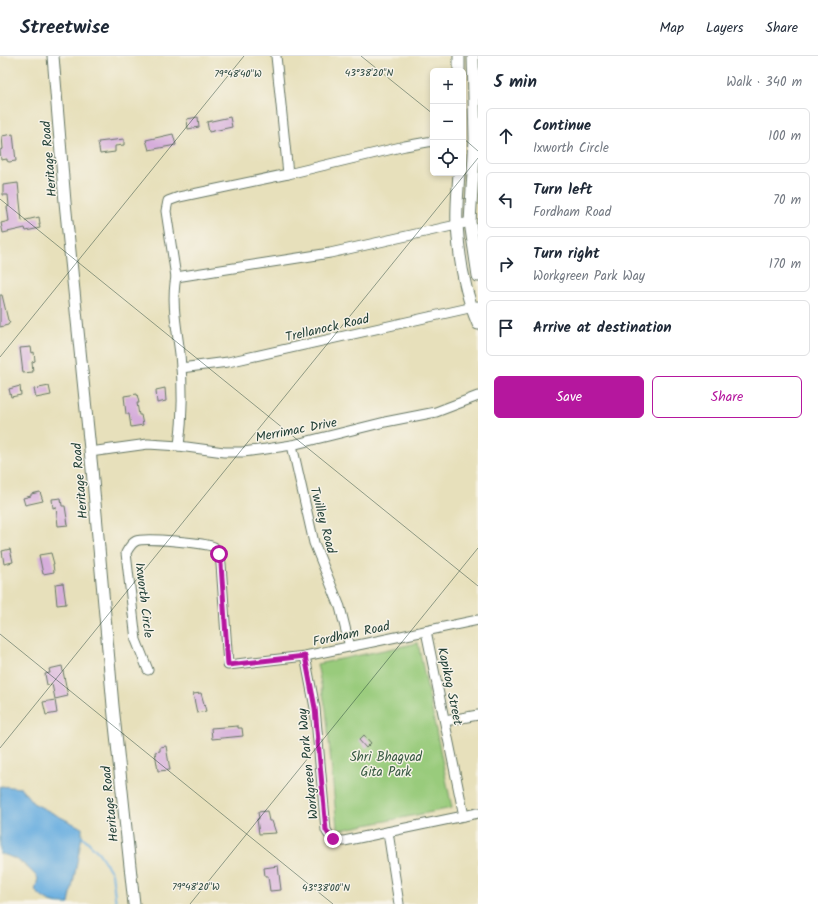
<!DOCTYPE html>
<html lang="en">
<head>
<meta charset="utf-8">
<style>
  :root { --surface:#fff; --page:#f2f2f3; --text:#1f2937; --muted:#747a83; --line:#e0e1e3; --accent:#b5179e }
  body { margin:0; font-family:Kalam,sans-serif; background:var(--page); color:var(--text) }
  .controls { position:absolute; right:12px; top:12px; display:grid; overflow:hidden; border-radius:6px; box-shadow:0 2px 6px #0003 }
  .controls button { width:36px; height:36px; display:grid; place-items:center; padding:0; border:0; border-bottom:1px solid var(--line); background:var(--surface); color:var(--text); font:20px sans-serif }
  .stop { position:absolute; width:12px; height:12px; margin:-9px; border:3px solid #b5179e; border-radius:50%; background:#fff }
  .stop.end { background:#b5179e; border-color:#fff; box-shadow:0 1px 4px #0008 }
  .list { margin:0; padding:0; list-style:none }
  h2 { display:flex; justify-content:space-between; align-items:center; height:52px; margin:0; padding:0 16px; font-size:17px }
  h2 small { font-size:13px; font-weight:400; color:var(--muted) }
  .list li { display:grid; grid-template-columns:26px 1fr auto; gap:12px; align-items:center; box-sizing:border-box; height:56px; margin:0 8px 8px; padding:0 8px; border:1px solid var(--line); border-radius:6px }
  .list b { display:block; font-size:15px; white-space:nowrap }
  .list p { margin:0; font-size:13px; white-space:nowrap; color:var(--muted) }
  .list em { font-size:13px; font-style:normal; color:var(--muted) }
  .actions { display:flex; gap:8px; padding:12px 16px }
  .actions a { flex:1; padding:9px 0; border:1px solid var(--accent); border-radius:6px; text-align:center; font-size:14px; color:var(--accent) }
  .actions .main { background:var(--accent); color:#fff }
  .icon { flex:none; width:22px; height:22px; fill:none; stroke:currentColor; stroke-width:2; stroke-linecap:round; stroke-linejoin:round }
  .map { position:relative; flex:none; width:478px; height:848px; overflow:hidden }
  header { display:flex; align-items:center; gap:24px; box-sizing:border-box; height:56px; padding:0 20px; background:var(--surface); border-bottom:1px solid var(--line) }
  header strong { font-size:19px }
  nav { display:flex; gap:22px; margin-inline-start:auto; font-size:14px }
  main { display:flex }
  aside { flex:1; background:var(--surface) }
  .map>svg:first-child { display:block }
</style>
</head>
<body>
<header>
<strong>Streetwise</strong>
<nav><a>Map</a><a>Layers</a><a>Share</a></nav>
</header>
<main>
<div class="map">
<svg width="478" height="848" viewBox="0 0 478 848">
  <rect width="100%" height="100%" fill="#f7f3e8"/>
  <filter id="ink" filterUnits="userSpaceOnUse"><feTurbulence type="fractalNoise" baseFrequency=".025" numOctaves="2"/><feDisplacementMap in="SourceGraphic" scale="8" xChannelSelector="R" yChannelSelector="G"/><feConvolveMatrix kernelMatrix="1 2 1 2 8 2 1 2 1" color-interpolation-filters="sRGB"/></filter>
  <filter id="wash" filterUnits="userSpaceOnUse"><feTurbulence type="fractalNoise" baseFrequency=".012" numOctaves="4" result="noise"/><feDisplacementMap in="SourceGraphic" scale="16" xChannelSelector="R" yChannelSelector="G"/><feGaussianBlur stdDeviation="0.9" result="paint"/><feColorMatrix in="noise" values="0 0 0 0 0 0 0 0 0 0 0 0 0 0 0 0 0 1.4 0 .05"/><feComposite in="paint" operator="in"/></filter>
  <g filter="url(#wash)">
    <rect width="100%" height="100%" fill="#e7e0bb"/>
    <!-- green -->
    <polygon fill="#99cb7b" stroke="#5c8458" points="418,587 452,752 340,774 337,771 326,653 317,608"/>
    <!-- water -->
    <path fill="#6aafe0" stroke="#44768a" d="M0,730L21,732L33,747L82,772V780L69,848C52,848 48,847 35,835L38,822C26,809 19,803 2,798L0,799Z"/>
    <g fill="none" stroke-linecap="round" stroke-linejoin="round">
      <!-- stream -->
      <polyline stroke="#6aafe0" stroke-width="2" points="82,780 99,797 112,817 116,848"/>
    </g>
    <g id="blocks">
      <!-- building -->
      <g fill="#d6addb">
        <polygon points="198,61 199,71 188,73 187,63"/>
        <polygon points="230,61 232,71 209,76 207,66"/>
        <polygon points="13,78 16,105 9,106 7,105 7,103 1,104 0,94 3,93 2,80"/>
        <polygon points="173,78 176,89 149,94 146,84"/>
        <polygon points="124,83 124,89 115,90 115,96 100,98 98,86"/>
        <polygon points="18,127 22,165 39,161 40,168 39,168 40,172 26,175 25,172 3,177 1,167 9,165 7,151 9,150 8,139 3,139 3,129"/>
        <polygon points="0,239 2,239 8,264 10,266 8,269 0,271"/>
        <polygon points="31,291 32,297 34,296 35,305 32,306 33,316 23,317 20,292"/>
        <polygon points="20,330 21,339 11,341 9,333"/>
        <polygon points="49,330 51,339 36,342 34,333"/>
        <polygon points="165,332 166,345 157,347 156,334"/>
        <polygon points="137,338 139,347 137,347 139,359 141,359 143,369 131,371 129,358 126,358 124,340"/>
        <polygon points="40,436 43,445 25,449 23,442 31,440 31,438"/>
        <polygon points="61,442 62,450 65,450 68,469 58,470 56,451 53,452 52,443"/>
        <polygon points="10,493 13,506 4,508 2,495"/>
        <polygon points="51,497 54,508 53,508 54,516 43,518 39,499"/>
        <polygon points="63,527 66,548 57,549 55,528"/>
        <polygon points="62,610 68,640 55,643 52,628 47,629 45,618 50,617 49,613"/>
        <polygon points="201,637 206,655 197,657 193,638"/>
        <polygon points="55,644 57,657 46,659 43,646"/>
        <polygon points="238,670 238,672 242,672 243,680 212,683 211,672"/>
        <polygon points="364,679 371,687 366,692 359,684"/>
        <polygon points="166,690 170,714 158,715 155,696 160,695 160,691"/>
        <polygon points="267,755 269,765 272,765 276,777 259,778 257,763 259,763 258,756"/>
        <polygon points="278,810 281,834 270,835 268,820 265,820 264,812"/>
      </g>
    </g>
  </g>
  <g filter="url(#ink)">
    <use href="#blocks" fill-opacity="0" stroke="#657663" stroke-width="1"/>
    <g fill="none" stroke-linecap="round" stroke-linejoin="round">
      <!-- minor casing -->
      <g stroke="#657663" stroke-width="11">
        <g id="minor">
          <polyline points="276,0 288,118"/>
          <polyline points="433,85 405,90 288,118 179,141 168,145 166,155 176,221 330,197 470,166"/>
          <path d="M176,221C171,246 177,273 180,298C183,328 183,359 179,390"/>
          <polyline points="181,312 228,306 478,250"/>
          <polyline points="292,389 314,487 340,551 350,591"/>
          <polyline points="90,396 148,388 179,390 224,396 243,396 266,393 292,389 385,366 436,356 478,340"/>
          <polyline points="426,575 464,760"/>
          <path d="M305,600L315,652L326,774C330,782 335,785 344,785L478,757"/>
          <path d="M148,614L136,584L126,497C128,493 132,487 136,485C144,481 206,487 214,491C219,495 220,502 221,508L228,609L305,600L478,564"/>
          <polyline points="445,665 478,659"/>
          <polyline points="388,776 399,848"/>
        </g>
      </g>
      <!-- tertiary casing -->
      <g stroke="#657663" stroke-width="13">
        <g id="tertiary">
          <polyline points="53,0 65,146 92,413 113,650 134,848"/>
          <polyline points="459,0 459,15"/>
          <polyline points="473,0 475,83 470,166 478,220"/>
          <path d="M459,117C458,134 456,152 457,169C459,202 465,238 478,268"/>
        </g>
      </g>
      <!-- minor -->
      <use href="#minor" stroke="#fff" stroke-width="9"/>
      <!-- tertiary -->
      <use href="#tertiary" stroke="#fff" stroke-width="11"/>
    </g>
  </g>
  <g fill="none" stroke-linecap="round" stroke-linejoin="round" filter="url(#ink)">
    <!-- route -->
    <polyline stroke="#b5179e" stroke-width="5" points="219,498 221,508 228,609 305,600 315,652 326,774 330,780 333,783"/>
  </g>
  <!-- ticks -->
  <path fill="none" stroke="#1f3d34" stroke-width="1" stroke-opacity="0.45" d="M361,0L433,58M463,82L478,95M0,143L478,530M0,301L244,0M0,578L333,848M0,692L478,102M190,848L478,492"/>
  <g text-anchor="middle" stroke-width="3" stroke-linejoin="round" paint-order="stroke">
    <!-- street labels -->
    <g font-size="13" fill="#1f3d34" stroke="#f7f3e8">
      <text transform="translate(48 103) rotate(-95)" y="5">Heritage Road</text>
      <text transform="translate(327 271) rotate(-13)" y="5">Trellanock Road</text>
      <text transform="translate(296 373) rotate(-11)" y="5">Merrimac Drive</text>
      <text transform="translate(79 425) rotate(-95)" y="5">Heritage Road</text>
      <text transform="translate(324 464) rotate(75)" y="5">Twilley Road</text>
      <text transform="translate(145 544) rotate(83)" y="5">Ixworth Circle</text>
      <text transform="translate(351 577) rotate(-12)" y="5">Fordham Road</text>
      <text transform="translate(451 630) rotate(78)" y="5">Kapikog Street</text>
      <text transform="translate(307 708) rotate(-96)" y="5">Workgreen Park Way</text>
      <text transform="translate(109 748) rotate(-96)" y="5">Heritage Road</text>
    </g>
    <!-- park labels -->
    <g font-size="13" fill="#375942" stroke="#f7f3e8">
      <text x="386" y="705">Shri Bhagvad<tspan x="386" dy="15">Gita Park</tspan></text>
    </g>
  </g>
  <g font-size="10" text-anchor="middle" fill="#1f3d34" stroke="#f7f3e8" stroke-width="3" stroke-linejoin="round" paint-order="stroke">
    <text x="369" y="20">43°38'20"N</text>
    <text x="238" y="21">79°48'40"W</text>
    <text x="196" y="834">79°48'20"W</text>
    <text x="326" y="835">43°38'00"N</text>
  </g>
</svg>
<div class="controls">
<button>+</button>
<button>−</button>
<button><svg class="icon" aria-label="locate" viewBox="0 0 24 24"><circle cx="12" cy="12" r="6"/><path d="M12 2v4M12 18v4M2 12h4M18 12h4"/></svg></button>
</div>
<div class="stop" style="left:219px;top:498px"></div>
<div class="stop end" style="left:333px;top:783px"></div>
</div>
<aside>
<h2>5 min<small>Walk · 340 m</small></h2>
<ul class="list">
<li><svg class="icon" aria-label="ahead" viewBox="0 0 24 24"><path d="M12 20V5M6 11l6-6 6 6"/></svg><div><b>Continue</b><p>Ixworth Circle</p></div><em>100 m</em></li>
<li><svg class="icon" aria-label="left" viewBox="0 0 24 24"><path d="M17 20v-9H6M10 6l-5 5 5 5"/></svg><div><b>Turn left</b><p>Fordham Road</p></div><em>70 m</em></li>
<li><svg class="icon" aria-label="right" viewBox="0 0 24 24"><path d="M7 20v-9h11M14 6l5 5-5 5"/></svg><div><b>Turn right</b><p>Workgreen Park Way</p></div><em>170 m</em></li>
<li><svg class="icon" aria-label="arrive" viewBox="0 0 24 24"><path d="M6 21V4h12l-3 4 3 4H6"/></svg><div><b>Arrive at destination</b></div></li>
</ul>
<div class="actions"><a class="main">Save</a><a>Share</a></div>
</aside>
</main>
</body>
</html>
